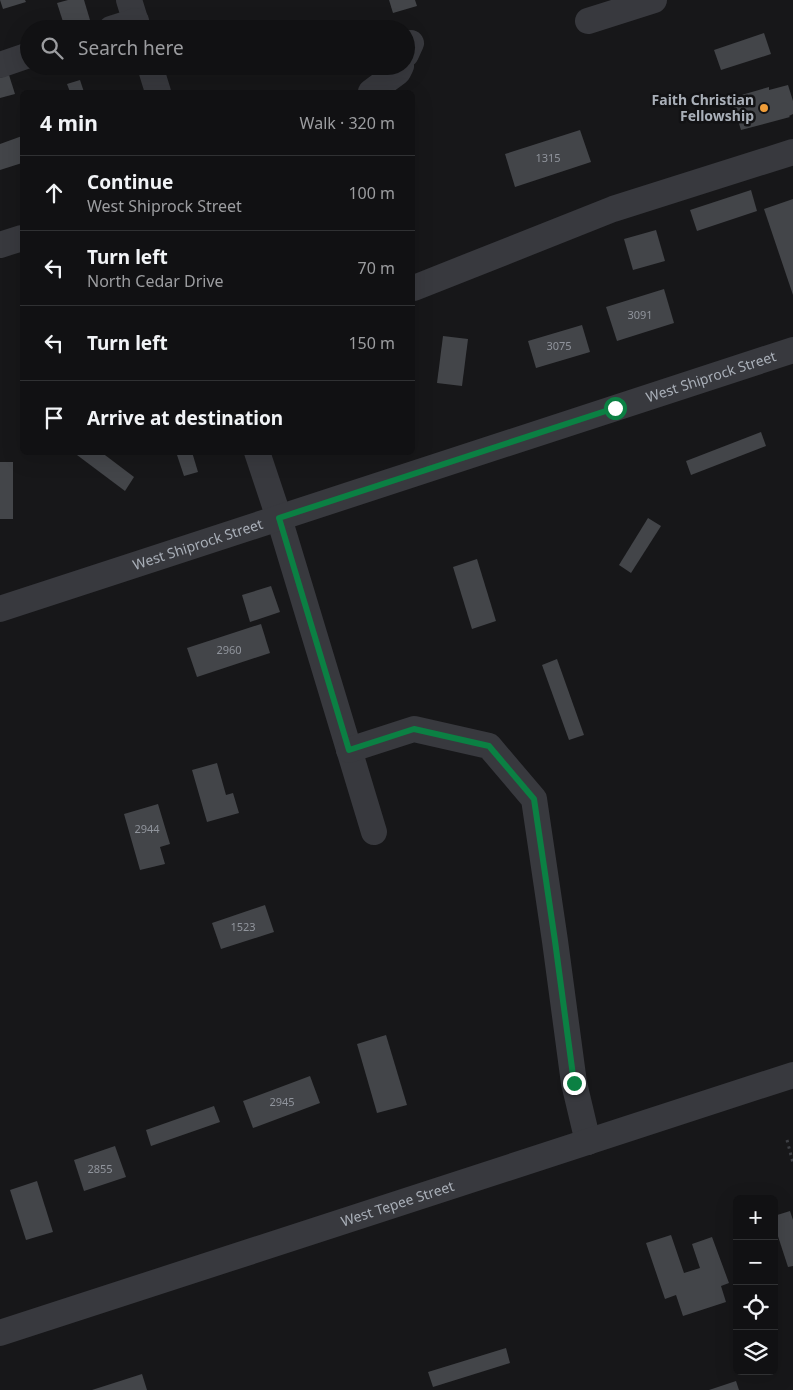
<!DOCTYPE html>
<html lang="en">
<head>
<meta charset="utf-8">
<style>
  :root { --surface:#111113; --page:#1e1f21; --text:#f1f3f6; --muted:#9c9da0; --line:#303133 }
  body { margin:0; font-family:"Noto Sans",sans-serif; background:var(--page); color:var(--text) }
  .controls { position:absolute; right:15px; bottom:15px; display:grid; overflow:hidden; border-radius:8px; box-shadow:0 5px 20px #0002 }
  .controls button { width:45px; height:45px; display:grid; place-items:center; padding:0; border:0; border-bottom:1px solid var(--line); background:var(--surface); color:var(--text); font:25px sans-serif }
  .stop { position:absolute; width:15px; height:15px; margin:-11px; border:4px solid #0b8043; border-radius:50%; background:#fff }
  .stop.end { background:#0b8043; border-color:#fff; box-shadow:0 1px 5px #0008 }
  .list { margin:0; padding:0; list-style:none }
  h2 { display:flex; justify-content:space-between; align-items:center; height:65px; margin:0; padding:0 20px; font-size:21px }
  h2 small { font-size:16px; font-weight:400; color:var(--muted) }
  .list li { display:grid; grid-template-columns:32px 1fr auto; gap:15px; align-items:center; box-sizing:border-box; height:75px; padding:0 20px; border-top:1px solid var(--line) }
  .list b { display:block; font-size:19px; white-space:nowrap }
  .list p { margin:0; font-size:16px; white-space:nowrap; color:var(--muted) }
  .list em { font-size:16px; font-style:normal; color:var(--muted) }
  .icon { flex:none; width:28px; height:28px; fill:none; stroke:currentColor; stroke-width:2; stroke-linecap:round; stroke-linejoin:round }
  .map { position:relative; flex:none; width:793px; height:1390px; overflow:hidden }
  .search { position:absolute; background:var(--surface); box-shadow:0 5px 20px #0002; left:20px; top:20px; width:395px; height:55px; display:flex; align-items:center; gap:12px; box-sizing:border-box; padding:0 18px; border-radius:28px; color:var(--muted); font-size:19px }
  .panel { position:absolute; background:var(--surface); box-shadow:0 5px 20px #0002; left:20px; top:90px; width:395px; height:365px; border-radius:8px }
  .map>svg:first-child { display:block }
</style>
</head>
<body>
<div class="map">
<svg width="793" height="1390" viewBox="0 0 793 1390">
  <rect width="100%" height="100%" fill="#171719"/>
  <!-- building -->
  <g fill="#434549">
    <polygon points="0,0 25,0 26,2 3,9"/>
    <polygon points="68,0 84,0 90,20 65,28 57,3"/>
    <polygon points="389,0 415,0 417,6 393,13"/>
    <polygon points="764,33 771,54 721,70 714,50"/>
    <polygon points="9,75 15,94 0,98 0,78"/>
    <polygon points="80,80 84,92 70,92 67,84"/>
    <polygon points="788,85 793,101 793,114 789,116 790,117 741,130 731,98 769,87 769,90"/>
    <polygon points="580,130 591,162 515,187 505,154"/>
    <polygon points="22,136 22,163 0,170 0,144"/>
    <polygon points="751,190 757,211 697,231 690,210"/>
    <polygon points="793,199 793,295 764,209"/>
    <polygon points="656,230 665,261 633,270 624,239"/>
    <polygon points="664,289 674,323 617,341 606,307"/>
    <polygon points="582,325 590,352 536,368 528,341"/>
    <polygon points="443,336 468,339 462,386 437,383"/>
    <polygon points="761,432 766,446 691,475 686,461"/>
    <polygon points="73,452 101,452 134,477 125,491"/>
    <polygon points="176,452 192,452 198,472 184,476"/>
    <rect x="0" y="462" width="13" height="57"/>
    <polygon points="648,518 661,526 631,573 619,565"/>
    <polygon points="477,559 496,621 472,629 453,567"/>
    <polygon points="271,586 280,612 250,622 242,595"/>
    <polygon points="261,624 270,653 197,677 187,648"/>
    <polygon points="557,659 584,735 569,740 542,665"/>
    <polygon points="217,763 226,795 233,793 239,813 207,822 192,770"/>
    <polygon points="158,804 170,844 160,847 165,864 140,870 124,814"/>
    <polygon points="265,905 274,932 221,949 212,923"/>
    <polygon points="386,1035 407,1105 377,1113 357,1044"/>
    <polygon points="310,1076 320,1103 253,1128 243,1101"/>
    <polygon points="214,1106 220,1122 151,1146 146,1130"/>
    <polygon points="115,1146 126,1177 84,1191 74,1160"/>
    <polygon points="37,1181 53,1232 26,1240 10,1190"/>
    <polygon points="790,1211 793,1220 793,1266 788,1267 774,1224 774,1216"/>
    <polygon points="671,1235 684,1273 700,1268 692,1244 712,1237 729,1283 721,1286 726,1302 683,1316 676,1295 665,1299 646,1243"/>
    <polygon points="506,1348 510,1363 433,1387 428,1372"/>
    <polygon points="142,1374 147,1390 92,1390"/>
    <polygon points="736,1381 739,1390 709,1390"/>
  </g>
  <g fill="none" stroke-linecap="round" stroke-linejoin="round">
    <!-- path -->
    <polyline stroke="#3e4045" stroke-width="3" stroke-dasharray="2.5 4" stroke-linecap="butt" points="787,1140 793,1163"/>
    <!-- minor -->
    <g stroke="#38393e" stroke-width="26">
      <polyline points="129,0 138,29"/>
      <polyline points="588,21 654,0"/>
      <polyline points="111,29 136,21"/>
      <polyline points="406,54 411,43"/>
      <polyline points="0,65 29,55"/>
      <polyline points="150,66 158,92"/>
      <polyline points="371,92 398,72 401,66"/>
      <polyline points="0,245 22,238"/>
      <polyline points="414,288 613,209 793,152"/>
      <polyline points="257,452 279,518 374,832"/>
      <path id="s1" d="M0,609L793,350"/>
      <polyline points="349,750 414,729 489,746 534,799 555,941 574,1083 588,1142"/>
      <path id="s2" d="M0,1333L793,1075"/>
    </g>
  </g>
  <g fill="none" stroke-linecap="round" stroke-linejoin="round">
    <!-- route -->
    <polyline stroke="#0b8043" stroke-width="6" points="574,1083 555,941 534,799 489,746 414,729 349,750 279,518 615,408"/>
  </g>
  <!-- markers -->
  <circle fill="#ef9d39" stroke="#121214" stroke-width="2" cx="764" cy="108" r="5"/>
  <g text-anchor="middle" stroke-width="5" stroke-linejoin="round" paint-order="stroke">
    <!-- number labels -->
    <g font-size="11" fill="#90949c">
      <text x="548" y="162">1315</text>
      <text x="640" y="319">3091</text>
      <text x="559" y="350">3075</text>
      <text x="229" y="654">2960</text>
      <text x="147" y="833">2944</text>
      <text x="243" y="931">1523</text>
      <text x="282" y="1106">2945</text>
      <text x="100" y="1173">2855</text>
    </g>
    <!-- poi labels -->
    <g font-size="14" font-weight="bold" fill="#a9afb8" stroke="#121214" text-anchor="end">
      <text x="754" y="105">Faith Christian<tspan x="754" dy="16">Fellowship</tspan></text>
    </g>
    <!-- street labels -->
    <g font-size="14" fill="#a9afb8" stroke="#121214">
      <text dy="5" stroke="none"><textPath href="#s1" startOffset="748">West Shiprock Street</textPath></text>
      <text dy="5" stroke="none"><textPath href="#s1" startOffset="208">West Shiprock Street</textPath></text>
      <text dy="5" stroke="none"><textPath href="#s2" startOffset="418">West Tepee Street</textPath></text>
    </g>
  </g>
</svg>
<div class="controls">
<button>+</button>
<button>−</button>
<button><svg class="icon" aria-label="locate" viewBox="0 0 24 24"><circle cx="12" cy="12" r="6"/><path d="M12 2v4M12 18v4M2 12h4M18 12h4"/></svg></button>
<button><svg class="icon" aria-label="layers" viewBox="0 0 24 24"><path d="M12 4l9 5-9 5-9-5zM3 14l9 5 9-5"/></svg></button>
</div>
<div class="stop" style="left:615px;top:408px"></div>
<div class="stop end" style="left:574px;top:1083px"></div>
<div class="search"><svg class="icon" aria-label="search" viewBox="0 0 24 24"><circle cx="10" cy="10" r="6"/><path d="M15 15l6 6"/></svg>Search here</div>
<section class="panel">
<h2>4 min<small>Walk · 320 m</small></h2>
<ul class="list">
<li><svg class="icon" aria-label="ahead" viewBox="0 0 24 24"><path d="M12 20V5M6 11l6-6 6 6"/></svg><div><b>Continue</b><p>West Shiprock Street</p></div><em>100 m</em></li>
<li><svg class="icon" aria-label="left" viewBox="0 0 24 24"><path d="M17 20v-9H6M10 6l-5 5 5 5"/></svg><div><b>Turn left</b><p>North Cedar Drive</p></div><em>70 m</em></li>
<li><svg class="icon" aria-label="left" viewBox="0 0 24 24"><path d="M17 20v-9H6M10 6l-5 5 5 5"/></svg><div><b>Turn left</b></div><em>150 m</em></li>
<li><svg class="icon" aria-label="arrive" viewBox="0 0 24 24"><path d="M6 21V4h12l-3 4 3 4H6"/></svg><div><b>Arrive at destination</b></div></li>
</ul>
</section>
</div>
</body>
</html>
